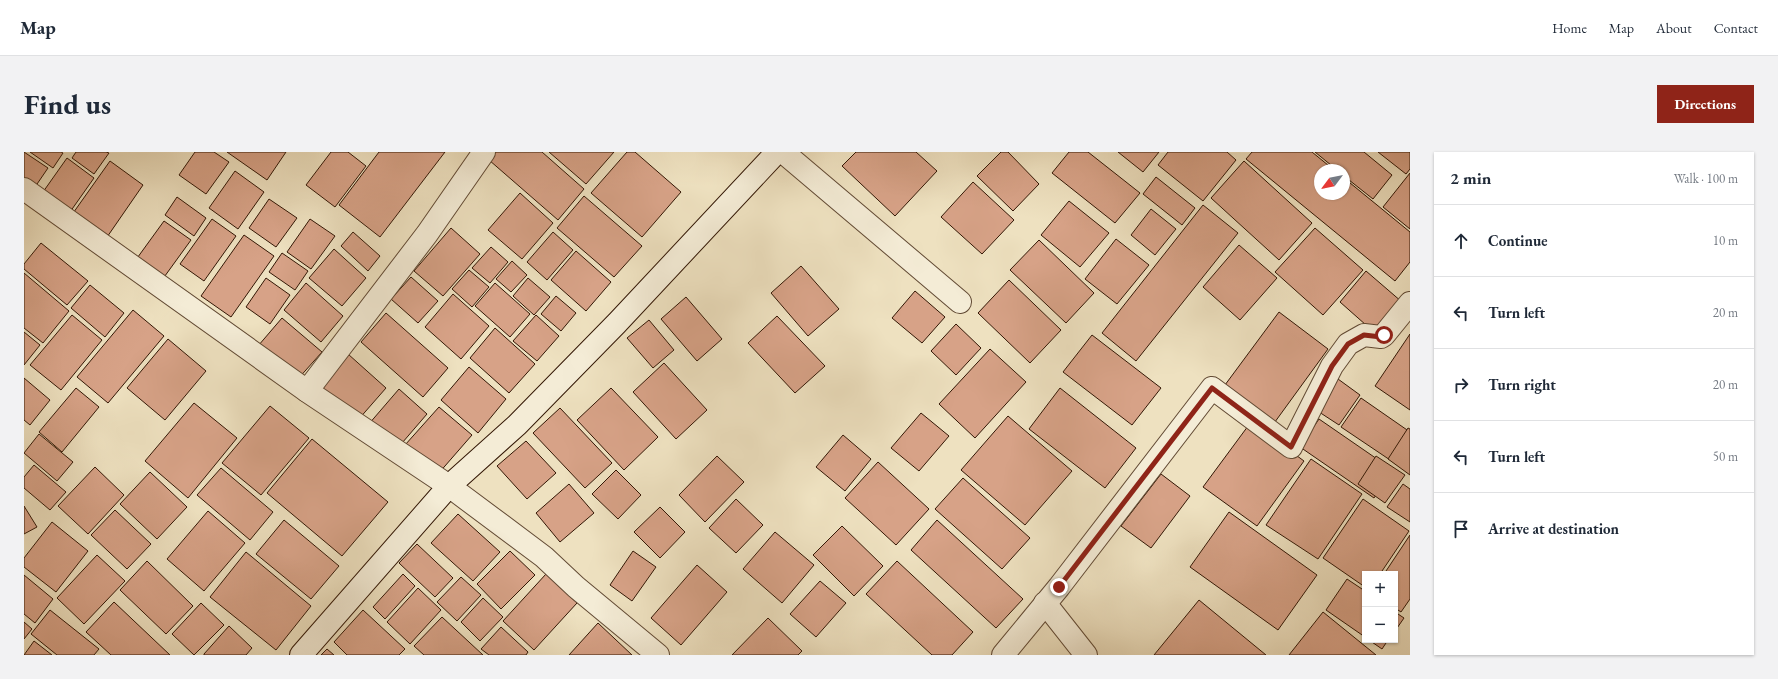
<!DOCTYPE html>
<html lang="en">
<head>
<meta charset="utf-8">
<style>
  :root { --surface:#fff; --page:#f2f2f3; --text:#1f2937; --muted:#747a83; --line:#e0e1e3; --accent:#8f2418 }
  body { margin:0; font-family:"EB Garamond",serif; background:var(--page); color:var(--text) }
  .controls { position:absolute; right:12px; bottom:12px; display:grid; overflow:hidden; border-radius:0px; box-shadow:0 1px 3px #0004 }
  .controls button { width:36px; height:36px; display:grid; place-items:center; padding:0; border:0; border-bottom:1px solid var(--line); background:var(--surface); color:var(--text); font:20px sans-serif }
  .compass { position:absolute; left:1290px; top:12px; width:36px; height:36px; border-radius:50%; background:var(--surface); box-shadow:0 1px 3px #0004; rotate:238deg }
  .stop { position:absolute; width:12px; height:12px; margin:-9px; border:3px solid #8f2418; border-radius:50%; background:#fff }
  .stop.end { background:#8f2418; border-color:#fff; box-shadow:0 1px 4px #0008 }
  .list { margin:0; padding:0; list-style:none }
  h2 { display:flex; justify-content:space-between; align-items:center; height:52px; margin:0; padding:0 16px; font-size:17px }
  h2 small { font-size:13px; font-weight:400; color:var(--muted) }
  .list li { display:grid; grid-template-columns:26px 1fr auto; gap:12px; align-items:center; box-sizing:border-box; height:72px; padding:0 16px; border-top:1px solid var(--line) }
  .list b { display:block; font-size:15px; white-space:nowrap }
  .list em { font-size:13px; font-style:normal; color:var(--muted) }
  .icon { flex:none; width:22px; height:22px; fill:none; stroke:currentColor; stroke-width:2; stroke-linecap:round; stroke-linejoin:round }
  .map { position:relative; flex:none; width:1386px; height:503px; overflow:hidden; border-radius:0px }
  header { display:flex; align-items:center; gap:24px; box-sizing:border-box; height:56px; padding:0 20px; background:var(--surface); border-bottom:1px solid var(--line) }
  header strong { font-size:19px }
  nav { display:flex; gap:22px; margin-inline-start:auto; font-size:14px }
  .intro { display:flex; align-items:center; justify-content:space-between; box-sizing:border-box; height:96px; padding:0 24px }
  h1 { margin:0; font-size:28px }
  .button { padding:10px 18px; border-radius:0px; background:var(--accent); color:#fff; font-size:14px; font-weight:700 }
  main { display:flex; gap:24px; padding:0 24px }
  aside { flex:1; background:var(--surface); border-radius:0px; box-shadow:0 1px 3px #0004 }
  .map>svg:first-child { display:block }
</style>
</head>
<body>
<header>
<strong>Map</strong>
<nav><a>Home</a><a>Map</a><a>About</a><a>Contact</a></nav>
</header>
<div class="intro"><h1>Find us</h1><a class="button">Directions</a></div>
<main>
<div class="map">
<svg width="1386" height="503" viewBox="0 0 1386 503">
  <rect width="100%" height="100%" fill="#eee1c0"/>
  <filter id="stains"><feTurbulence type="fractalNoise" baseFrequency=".005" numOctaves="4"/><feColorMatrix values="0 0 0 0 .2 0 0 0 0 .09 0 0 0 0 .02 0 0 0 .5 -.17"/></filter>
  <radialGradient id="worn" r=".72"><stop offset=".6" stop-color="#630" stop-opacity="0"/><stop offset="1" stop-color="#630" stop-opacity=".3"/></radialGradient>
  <!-- building -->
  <g fill="#d7a287" stroke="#331705">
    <polygon points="0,0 24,16 11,35 0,28"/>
    <polygon points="6,0 37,0 39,1 29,16"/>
    <polygon points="52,0 82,0 85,1 70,22 48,6"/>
    <polygon points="171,0 190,0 205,10 182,42 155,23"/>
    <polygon points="203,0 262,0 243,28"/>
    <polygon points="307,0 324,0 342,14 311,55 282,33"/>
    <polygon points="355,0 421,0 356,85 315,53"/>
    <polygon points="472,0 518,0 560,37 534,68 465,8"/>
    <polygon points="525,0 590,0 562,32"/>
    <polygon points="603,0 611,0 657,40 618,85 567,41"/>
    <polygon points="832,0 892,0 913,19 871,64 818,14"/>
    <polygon points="977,0 984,0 1015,32 989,59 953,24"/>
    <polygon points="1045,0 1064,0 1116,41 1091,71 1028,21"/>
    <polygon points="1094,0 1135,0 1119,20"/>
    <polygon points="1144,0 1203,0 1212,8 1179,49 1134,13"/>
    <polygon points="1228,0 1288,0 1310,18 1296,18 1296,42 1320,42 1320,26 1386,80 1386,110 1371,129 1222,7"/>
    <polygon points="1291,0 1340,0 1368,23 1349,47 1320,24 1320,18 1313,18"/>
    <polygon points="1354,0 1386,0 1386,17 1382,22"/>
    <polygon points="43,6 70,26 46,60 19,40"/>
    <polygon points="86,9 119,33 81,88 47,64"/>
    <polygon points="1220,9 1288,71 1255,108 1187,46"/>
    <polygon points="211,19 240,40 214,77 185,56"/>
    <polygon points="1386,21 1386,77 1359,55"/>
    <polygon points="1132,25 1171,56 1158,73 1119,42"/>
    <polygon points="949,30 990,68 958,102 917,65"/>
    <polygon points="496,41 529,71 498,107 464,78"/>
    <polygon points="560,44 618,94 590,125 533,76"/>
    <polygon points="153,45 182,66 170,84 141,63"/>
    <polygon points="245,47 273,66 252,95 225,76"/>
    <polygon points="1045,49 1085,81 1056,115 1017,83"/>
    <polygon points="1179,53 1214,81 1112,209 1078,181"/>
    <polygon points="1127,57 1152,77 1131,103 1107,83"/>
    <polygon points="188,67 212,84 180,129 156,112"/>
    <polygon points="286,67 311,84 287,117 263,100"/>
    <polygon points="140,69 167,88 138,128 111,109"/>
    <polygon points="427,76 456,102 419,144 390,119"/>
    <polygon points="1291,76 1339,118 1299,163 1251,120"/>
    <polygon points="329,80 356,104 344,119 317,94"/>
    <polygon points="529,80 549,98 523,128 503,110"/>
    <polygon points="220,83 250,104 207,165 177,144"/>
    <polygon points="1092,87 1125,113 1093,152 1061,127"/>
    <polygon points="1015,88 1070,141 1042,171 986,118"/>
    <polygon points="17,91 64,129 43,153 0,117 0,112"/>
    <polygon points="1215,93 1253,126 1216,168 1179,135"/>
    <polygon points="467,95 484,110 466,131 448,116"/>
    <polygon points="310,97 342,126 318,154 285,126"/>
    <polygon points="552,99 587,130 562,159 527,128"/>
    <polygon points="258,101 284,119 271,138 245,120"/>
    <polygon points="488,109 503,123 487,140 472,127"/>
    <polygon points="777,114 815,157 784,184 747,141"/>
    <polygon points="445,118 465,135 448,155 428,137"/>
    <polygon points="1342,119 1378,150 1351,181 1316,150"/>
    <polygon points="0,121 45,159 19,191 0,176"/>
    <polygon points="387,125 414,149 394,171 367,147"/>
    <polygon points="242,126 266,143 246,172 222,155"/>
    <polygon points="504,126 526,145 510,163 489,144"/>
    <polygon points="985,128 1037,178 1006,211 954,161"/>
    <polygon points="282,131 319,164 297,190 260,158"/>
    <polygon points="471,131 506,162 486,185 451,154"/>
    <polygon points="66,133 100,161 81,185 47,156"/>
    <polygon points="891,139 921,165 898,191 868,166"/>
    <polygon points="429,142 465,174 437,207 401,175"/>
    <polygon points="532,144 552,161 537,179 517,162"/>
    <polygon points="662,145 698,187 673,209 637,167"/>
    <polygon points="109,158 140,184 84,251 53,225"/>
    <polygon points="1255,160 1304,197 1248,274 1198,237"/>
    <polygon points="362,161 424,216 399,245 337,190"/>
    <polygon points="48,163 78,188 37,238 6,213"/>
    <polygon points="512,163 535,184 513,209 489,189"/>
    <polygon points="753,164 801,214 771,241 724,191"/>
    <polygon points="258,166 298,200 273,228 234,194"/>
    <polygon points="625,168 650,198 629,216 603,186"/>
    <polygon points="932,172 957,196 932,223 907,199"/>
    <polygon points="471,176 511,212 485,241 446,206"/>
    <polygon points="0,180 16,193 0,213"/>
    <polygon points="1386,182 1386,258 1351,234"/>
    <polygon points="1068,183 1137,236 1108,273 1039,220"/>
    <polygon points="144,187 182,219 141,268 103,236"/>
    <polygon points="966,197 1002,230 951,286 915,252"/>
    <polygon points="324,202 362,236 334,268 296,235"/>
    <polygon points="640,211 683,258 652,287 609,240"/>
    <polygon points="445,215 482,247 454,281 417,248"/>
    <polygon points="0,226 26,248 6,273 0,268"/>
    <polygon points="1314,227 1336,243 1315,273 1292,258"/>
    <polygon points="52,236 75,255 38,300 15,280"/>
    <polygon points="587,236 634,285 600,318 553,268"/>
    <polygon points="1036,236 1112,296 1081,336 1005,277"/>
    <polygon points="375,237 403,262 372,298 344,273"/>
    <polygon points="1337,246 1386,280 1386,297 1375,314 1317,275"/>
    <polygon points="170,251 213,286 164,346 121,309"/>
    <polygon points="246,254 285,286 237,343 198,311"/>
    <polygon points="415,255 448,283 414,322 381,293"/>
    <polygon points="536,256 588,311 561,336 509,281"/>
    <polygon points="897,261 925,284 895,319 867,296"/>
    <polygon points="984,264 1048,319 1001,373 937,318"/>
    <polygon points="1295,267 1369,318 1350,346 1276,295"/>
    <polygon points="1227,270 1280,309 1233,374 1179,335"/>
    <polygon points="1384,276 1386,277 1386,323 1364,307"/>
    <polygon points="15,282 49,310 33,329 0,301"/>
    <polygon points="819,283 847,307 821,339 792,315"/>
    <polygon points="288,287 364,350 318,404 243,341"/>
    <polygon points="502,289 532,321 503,347 473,314"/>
    <polygon points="693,304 720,330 681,370 655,343"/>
    <polygon points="1352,304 1381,323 1361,351 1334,332"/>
    <polygon points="1287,307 1338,342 1294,407 1242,373"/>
    <polygon points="854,310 905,357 872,393 821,346"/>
    <polygon points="10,313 42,340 26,358 0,336 0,325"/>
    <polygon points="71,315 100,343 64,382 34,354"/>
    <polygon points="197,316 249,360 226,388 173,343"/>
    <polygon points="592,318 617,343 594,367 568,342"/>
    <polygon points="126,320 163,355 133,387 96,352"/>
    <polygon points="1137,322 1166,344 1127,396 1097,374"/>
    <polygon points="939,326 1006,386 978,417 911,357"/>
    <polygon points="545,332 570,361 536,390 512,361"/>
    <polygon points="1379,332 1386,337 1386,370 1363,355"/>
    <polygon points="712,347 739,373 712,401 685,376"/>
    <polygon points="1339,347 1385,379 1356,422 1341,422 1341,435 1299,406"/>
    <polygon points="0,354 13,375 0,382"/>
    <polygon points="636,355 661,380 636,406 610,380"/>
    <polygon points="91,358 127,392 103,417 67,383"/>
    <polygon points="184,359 221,391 180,439 143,407"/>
    <polygon points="1205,360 1293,423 1254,478 1166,415"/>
    <polygon points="434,362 476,400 449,429 407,391"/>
    <polygon points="260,368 315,414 287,447 232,402"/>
    <polygon points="913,368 999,447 972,476 887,398"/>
    <polygon points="28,370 64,399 32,440 0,415 0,406"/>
    <polygon points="818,374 859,414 830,444 789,403"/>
    <polygon points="751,380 790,413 758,451 719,417"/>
    <polygon points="1386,383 1386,447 1377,460 1371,456 1371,422 1360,422"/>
    <polygon points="393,392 429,426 411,445 375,411"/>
    <polygon points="486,399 511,423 477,457 453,432"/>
    <polygon points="609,399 632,415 608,449 586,433"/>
    <polygon points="222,400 287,454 252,498 186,445"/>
    <polygon points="73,403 101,429 60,472 33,446"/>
    <polygon points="123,409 169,454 142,482 96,438"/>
    <polygon points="873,409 949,480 928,503 908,503 842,442"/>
    <polygon points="673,413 703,440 657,493 627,466"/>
    <polygon points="379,422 391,434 361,467 349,455"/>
    <polygon points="522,422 553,451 510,498 479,469"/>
    <polygon points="0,423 29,447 11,471 0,462"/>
    <polygon points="437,425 457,443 433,469 413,450"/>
    <polygon points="1323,427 1341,439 1341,485 1302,458"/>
    <polygon points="796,429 822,451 792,485 766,462"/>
    <polygon points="394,436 417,458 386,492 363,470"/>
    <polygon points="459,446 479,465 456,489 437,470"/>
    <polygon points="1175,448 1242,503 1130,503"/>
    <polygon points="90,450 146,503 87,503 62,480"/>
    <polygon points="177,451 200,473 170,503 148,482"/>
    <polygon points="26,458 75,497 70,503 33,503 7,482"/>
    <polygon points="339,458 381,497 375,503 323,503 310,490"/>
    <polygon points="1299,460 1352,503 1265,503"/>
    <polygon points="1371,460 1380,466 1371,479"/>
    <polygon points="418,465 459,503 400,503 390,494"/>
    <polygon points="744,466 778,499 774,503 708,503"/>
    <polygon points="0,470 8,477 0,487"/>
    <polygon points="574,471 608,503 545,503"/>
    <polygon points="205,474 228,496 222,503 180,503 180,502"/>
    <polygon points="477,475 504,500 502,503 465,503 457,497"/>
    <polygon points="1345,488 1364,488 1358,497"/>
    <polygon points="10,489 28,503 0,503"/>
    <polygon points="303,497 310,503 297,503"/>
  </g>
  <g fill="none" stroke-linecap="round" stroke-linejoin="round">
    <!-- street casing -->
    <g stroke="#624a34" stroke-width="24">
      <g id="street">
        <polyline points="759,0 936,150"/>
        <polyline points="0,37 283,239 425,334 520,405 552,435 634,503"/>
        <polyline points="283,239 403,82 460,0"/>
        <polyline points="1021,451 1062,503"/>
        <polyline points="979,503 1035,435 1188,236 1267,295 1308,214 1324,192 1340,183 1357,185 1360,183 1386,151"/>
      </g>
    </g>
    <!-- secondary casing -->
    <g stroke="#331705" stroke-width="24">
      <polyline id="secondary" points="277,503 425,334 493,273 593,171 753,0"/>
    </g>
    <!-- street -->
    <use href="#street" stroke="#f4ecd6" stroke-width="22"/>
    <!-- secondary -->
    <use href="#secondary" stroke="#f4ecd6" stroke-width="22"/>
  </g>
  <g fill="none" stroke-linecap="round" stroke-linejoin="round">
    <!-- route -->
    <polyline stroke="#8f2418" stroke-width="5" points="1035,435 1188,236 1267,295 1308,214 1324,192 1340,183 1357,185 1360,183"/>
  </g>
  <rect width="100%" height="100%" filter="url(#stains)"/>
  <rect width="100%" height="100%" fill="url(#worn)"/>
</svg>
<div class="controls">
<button>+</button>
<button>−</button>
</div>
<svg class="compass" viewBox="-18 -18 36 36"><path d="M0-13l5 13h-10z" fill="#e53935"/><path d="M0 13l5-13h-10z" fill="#747a83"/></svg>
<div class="stop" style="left:1360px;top:183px"></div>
<div class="stop end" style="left:1035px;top:435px"></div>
</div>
<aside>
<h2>2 min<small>Walk · 100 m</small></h2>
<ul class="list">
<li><svg class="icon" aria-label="ahead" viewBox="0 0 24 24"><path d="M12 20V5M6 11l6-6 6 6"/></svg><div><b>Continue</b></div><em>10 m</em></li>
<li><svg class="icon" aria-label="left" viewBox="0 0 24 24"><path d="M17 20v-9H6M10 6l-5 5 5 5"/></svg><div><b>Turn left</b></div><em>20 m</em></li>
<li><svg class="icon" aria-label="right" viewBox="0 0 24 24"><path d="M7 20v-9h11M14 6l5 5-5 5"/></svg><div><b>Turn right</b></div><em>20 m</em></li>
<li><svg class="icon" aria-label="left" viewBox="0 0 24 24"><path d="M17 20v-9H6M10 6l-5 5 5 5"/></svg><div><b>Turn left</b></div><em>50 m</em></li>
<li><svg class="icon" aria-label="arrive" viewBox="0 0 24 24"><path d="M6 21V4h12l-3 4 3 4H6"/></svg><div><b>Arrive at destination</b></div></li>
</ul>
</aside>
</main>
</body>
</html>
